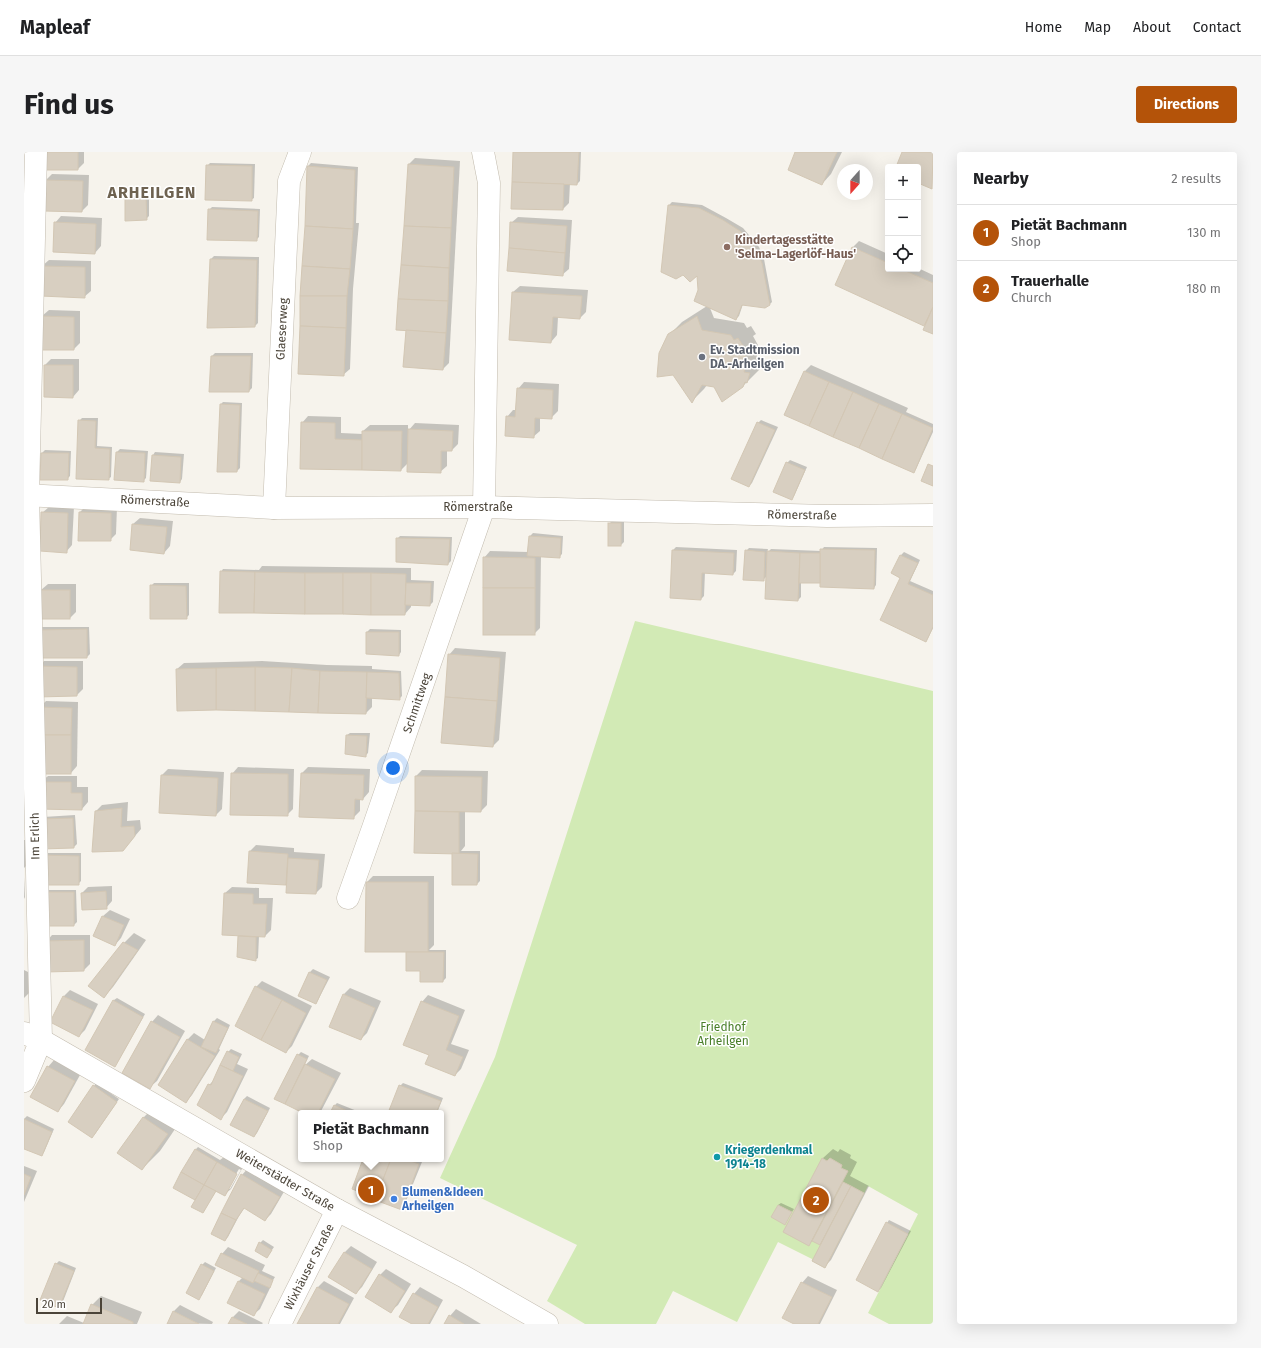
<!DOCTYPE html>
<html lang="en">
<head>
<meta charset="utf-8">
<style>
  :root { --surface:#fff; --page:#f6f6f6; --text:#202124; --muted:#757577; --line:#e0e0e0; --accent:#b45309 }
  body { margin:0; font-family:"Fira Sans",sans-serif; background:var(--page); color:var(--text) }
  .controls { position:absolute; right:12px; top:12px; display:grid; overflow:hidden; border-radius:4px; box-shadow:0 4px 16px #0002 }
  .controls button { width:36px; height:36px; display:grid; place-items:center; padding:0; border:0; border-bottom:1px solid var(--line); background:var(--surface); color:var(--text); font:20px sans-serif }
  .compass { position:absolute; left:813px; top:12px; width:36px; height:36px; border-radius:50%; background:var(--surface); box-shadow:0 4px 16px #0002; rotate:201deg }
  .scale { position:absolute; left:12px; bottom:10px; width:66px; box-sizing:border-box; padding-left:4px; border:2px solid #4b4439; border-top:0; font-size:11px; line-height:14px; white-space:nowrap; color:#4b4439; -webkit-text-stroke:3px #fff; paint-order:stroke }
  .you { position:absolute; left:369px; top:616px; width:14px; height:14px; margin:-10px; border:3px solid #fff; border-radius:50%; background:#1a73e8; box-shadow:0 0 0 6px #1a73e833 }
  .badge { display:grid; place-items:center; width:26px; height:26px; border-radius:50%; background:var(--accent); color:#fff; font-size:13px; font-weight:700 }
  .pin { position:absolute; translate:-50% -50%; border:2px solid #fff; box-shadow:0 1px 4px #0006 }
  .popup { position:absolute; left:274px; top:958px; width:146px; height:52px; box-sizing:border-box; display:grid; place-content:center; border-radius:4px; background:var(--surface); filter:drop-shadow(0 1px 3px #0005); font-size:13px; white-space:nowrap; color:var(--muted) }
  .popup b { font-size:15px; color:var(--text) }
  .popup::after { content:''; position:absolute; left:50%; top:100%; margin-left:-8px; border:8px solid transparent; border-top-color:var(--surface) }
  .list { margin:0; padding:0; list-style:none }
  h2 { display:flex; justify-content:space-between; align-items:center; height:52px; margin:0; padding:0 16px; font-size:17px }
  h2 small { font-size:13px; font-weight:400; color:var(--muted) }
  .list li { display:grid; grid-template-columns:26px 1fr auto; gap:12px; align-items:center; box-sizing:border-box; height:56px; padding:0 16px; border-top:1px solid var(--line) }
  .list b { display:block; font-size:15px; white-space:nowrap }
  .list p { margin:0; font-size:13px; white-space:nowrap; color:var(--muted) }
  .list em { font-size:13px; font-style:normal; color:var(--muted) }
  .icon { flex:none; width:22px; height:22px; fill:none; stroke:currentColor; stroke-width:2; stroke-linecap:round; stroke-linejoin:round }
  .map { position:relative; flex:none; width:909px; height:1172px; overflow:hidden; border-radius:4px }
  header { display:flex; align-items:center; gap:24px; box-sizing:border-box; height:56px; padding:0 20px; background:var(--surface); border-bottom:1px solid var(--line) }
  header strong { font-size:19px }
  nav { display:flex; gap:22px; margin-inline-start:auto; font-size:14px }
  .intro { display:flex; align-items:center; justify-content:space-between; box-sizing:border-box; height:96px; padding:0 24px }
  h1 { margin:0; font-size:28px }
  .button { padding:10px 18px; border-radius:4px; background:var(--accent); color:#fff; font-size:14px; font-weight:700 }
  main { display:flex; gap:24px; padding:0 24px }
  aside { flex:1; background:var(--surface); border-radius:4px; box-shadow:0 4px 16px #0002 }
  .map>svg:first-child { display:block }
</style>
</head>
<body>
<header>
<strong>Mapleaf</strong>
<nav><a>Home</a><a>Map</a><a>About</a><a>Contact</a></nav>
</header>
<div class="intro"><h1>Find us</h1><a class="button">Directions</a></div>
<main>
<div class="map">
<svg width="909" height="1172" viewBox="0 0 909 1172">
  <rect width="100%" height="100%" fill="#f6f3ec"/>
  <!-- green -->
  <polygon fill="#d2eab5" points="611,469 909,539 909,1172 865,1172 844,1161 894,1062 844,1034 801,1116 788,1109 788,1107 754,1090 713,1170 649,1139 632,1172 561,1172 523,1149 553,1093 416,1026 471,905"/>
  <!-- shadow -->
  <g fill="#0003" fill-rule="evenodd">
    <polygon points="22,0 60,0 60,11 54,17"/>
    <polygon points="490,0 557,0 556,29 553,32 546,31 545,51 539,57"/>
    <polygon points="773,0 818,0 807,22 798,32"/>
    <polygon points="880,0 909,0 908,36 894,30 894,15 873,15"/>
    <polygon points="391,6 436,9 425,211 419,217 383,177 385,12"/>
    <polygon points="186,11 231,12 230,46 227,48 183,14"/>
    <polygon points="287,11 334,15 332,71 335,71 329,137 326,217 319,223 282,74 284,14"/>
    <polygon points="28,22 65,23 64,53 58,59 22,28"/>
    <polygon points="105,44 125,44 125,64 122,67 102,68 102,47"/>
    <polygon points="648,50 678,53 702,66 719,76 735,95 740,107 748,150 745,153 719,152 715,164 712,167 686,156 690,166 720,171 723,176 727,174 732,182 729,184 735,195 732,207 738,209 736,217 719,234 690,234 683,233 680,237 668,249 645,183 658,170 683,154 675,138 674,122 645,53"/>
    <polygon points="188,55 236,57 235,85 232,88 185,58"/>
    <polygon points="37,64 78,66 77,94 71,101 31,71"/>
    <polygon points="494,65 548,68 545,117 538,123 487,71"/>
    <polygon points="835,89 864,102 864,117 894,117 894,116 909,123 909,181 902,173 812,132 829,95"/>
    <polygon points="190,104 235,105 234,171 231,174 187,107"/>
    <polygon points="25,108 67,109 67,139 60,145 18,114"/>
    <polygon points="496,134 564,138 562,160 556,166 534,165 533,183 527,190 487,187 489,140"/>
    <polygon points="25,158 56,159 56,191 50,197 18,164"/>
    <polygon points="191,201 229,201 228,236 225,239 188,204"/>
    <polygon points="27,207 55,207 55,238 49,245 21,213"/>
    <polygon points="787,213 884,256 882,260 909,272 909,280 892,317 890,320 761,262 781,219"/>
    <polygon points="500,230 535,232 534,259 527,266 516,265 516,279 509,285 483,265 489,258 493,258 494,237"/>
    <polygon points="199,250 218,251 216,316 213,319 196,253"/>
    <polygon points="284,264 317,265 317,281 339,282 339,279 346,273 384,273 384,279 391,271 435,273 434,292 428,298 423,298 423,314 416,320 384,311 377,318 277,316 278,271"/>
    <polygon points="58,266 74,266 73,294 88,295 87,325 84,327 55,269"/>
    <polygon points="737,268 754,275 728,331 725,334 734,271"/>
    <polygon points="96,297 124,299 122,326 119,329 93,300"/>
    <polygon points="21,298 47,299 46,324 43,327 18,301"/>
    <polygon points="131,300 160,302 158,327 156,330 129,303"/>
    <polygon points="766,308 783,315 770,344 767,347 763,311"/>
    <polygon points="62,354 93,355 92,382 86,388 55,388 56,360"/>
    <polygon points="25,355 50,355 48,393 42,400 18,361"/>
    <polygon points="116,366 149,369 146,394 140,401 107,397 109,372"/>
    <polygon points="600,368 600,390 597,393 585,393 585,372 588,369"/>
    <polygon points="509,381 539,384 538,402 535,405 517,404 516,476 510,482 460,406 466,399 505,400 506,384"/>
    <polygon points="376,384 428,385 427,409 424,412 373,387"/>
    <polygon points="652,395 713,398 712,419 709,422 681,420 680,444 677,447 649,398"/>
    <polygon points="800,395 853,396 852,433 850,436 797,430 777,430 777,445 774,448 743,424 739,428 722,399 725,396 744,397 743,401 747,397 797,399"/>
    <polygon points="880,400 896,408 886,429 909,439 909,476 904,486 902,489 878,426 877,403"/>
    <polygon points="238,414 387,416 387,428 410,429 409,450 406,453 387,452 387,455 381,462 197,420 199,417 235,418"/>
    <polygon points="130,431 165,431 165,463 162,466 127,434"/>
    <polygon points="24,432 52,432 52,460 46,466 17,438"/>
    <polygon points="18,475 65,475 66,502 63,505 15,505"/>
    <polygon points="346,477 377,478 377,500 375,503 343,480"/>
    <polygon points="431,496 482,500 475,588 469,594 425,503"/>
    <polygon points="20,509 59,509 59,537 53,543 14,515"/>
    <polygon points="238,509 303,513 348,514 348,517 377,519 378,544 375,547 348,545 348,555 342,561 153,517 160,511"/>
    <polygon points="22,549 54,550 53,614 47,621 16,555"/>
    <polygon points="326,581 346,581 344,601 341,604 323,583"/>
    <polygon points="214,615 270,617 269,657 263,663 208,622"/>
    <polygon points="284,615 346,617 345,640 339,647 336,647 336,659 329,666 276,664 278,621"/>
    <polygon points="144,617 200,620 198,657 192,663 138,623"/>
    <polygon points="398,618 464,619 463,653 457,659 441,659 441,694 437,699 456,699 456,729 453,732 429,701 391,700 392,624"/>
    <polygon points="24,624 53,624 53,635 64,635 64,650 58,657 17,630"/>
    <polygon points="104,650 103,669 116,668 117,677 99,698 72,659 78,653"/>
    <polygon points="51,663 53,692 50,695 19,665"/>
    <polygon points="0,688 2,688 2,714 0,716"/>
    <polygon points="232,693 270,696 270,700 301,702 298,735 292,741 263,740 263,732 224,730 226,699"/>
    <polygon points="23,701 57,701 57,729 54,732 20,732"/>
    <polygon points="349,724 410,724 410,793 405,798 422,798 422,826 419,829 397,829 397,818 383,799 343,730"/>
    <polygon points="0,725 1,745 0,747"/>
    <polygon points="88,734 88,749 82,756 58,741 64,735"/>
    <polygon points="208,735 235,736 235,746 249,746 247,778 241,784 235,784 234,806 231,808 215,785 216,783 201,741"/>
    <polygon points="22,738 52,738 53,770 50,773"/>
    <polygon points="86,758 106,767 97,786 91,793 70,784 79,764"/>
    <polygon points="110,781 122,788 89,835 80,845 100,791"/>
    <polygon points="28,783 66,783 66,812 60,818 22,790"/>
    <polygon points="289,817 306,825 294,848 292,851 275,843 286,820"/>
    <polygon points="0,818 6,821 7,839 0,846"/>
    <polygon points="238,829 288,854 268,894 262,900 232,835"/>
    <polygon points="326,836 357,849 343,881 337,887 320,842"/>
    <polygon points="46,838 74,852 61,878 55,884 27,870 40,844"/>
    <polygon points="404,843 441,858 427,892 445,898 437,917 431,923 406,903 398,850"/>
    <polygon points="93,846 121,862 93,911 90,848"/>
    <polygon points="134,863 161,879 133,929 126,935 128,870"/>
    <polygon points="193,866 206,873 195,897 196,898 168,943 162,950 163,888 170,881 181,888 190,869"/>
    <polygon points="207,897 218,902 213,912 224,917 203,960 197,966 185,933 190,928 204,900"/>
    <polygon points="277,900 285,904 280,914 288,907 317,921 296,961 281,961 252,946 274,903"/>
    <polygon points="30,908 56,923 40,952 34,959 24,915"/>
    <polygon points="72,931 95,947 71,982 70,934"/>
    <polygon points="379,931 419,946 413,961 365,961 376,934"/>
    <polygon points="223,944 246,956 233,981 230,984 207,973 220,947"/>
    <polygon points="137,948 160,964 136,999 118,1017 119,966"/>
    <polygon points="313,951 338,961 308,961 310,954"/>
    <polygon points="3,964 30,977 20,1000 17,1003 0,996 0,967"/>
    <path d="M174,995L196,1008L200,1005L219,1015L207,1037L200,1043L192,1039L179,1060L172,1048L150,1035L171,998ZM215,1017L217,1018L206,1037H203Z"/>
    <polygon points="809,997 814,1000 816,997 827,1003 826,1006 833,1010 826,1024 845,1034 807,1108 801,1114 797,1092 789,1088 784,1093 760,1080 799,1006"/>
    <polygon points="341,1007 391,1007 398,1010 380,1054 378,1057"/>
    <polygon points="0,1014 13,1019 0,1050"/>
    <polygon points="224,1016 261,1038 247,1062 241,1068 221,1055 215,1064 204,1085 201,1088 198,1061 218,1023"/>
    <polygon points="757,1051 770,1057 761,1071 754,1053"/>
    <polygon points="865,1068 887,1079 857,1136 854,1139 863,1071"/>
    <polygon points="239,1088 250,1095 243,1105 236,1091"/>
    <polygon points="327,1094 353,1110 338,1135 332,1141 305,1125 321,1100"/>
    <polygon points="204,1095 241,1113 238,1119 251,1125 245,1135 246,1136 236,1157 229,1163 204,1150 215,1129 219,1125 198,1102"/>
    <polygon points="35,1109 52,1116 38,1152 35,1155 32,1112"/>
    <polygon points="181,1110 192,1116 178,1143 175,1146 178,1113"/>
    <polygon points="362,1117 387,1132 374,1153 367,1159 356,1123"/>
    <polygon points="784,1124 813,1138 796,1172 772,1172 778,1131"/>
    <polygon points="300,1129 330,1146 316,1172 274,1172 294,1135"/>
    <polygon points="396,1135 419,1148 406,1172 390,1172 390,1142"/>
    <polygon points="77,1144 118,1160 113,1172 35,1172 43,1164 60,1171 68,1153"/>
    <polygon points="156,1153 189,1170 188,1172 144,1171 150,1159"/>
    <polygon points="432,1157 457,1172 421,1172 426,1164"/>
    <polygon points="215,1159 239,1171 238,1172 206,1172 209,1165"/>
  </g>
  <!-- building -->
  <g fill="#d8cfc1" stroke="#d3c7b4">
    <polygon points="21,0 54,0 54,18 20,18"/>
    <polygon points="489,0 555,0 553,33 488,30"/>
    <polygon points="771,0 813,0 798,33 764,18"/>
    <polygon points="878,0 909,0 908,37 894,31 894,15 872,15"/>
    <polygon points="384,12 430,15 427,76 380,74"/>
    <polygon points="182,13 228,14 228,49 181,48"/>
    <polygon points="283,14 331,18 329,77 281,74"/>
    <polygon points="21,28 59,29 58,60 20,59"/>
    <polygon points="488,30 540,32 539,58 487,57"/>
    <polygon points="122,46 123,68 101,69 101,47"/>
    <polygon points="644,53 675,56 699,68 716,79 732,97 738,111 746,153 741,156 718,153 712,168 670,149 674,138 673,124 666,130 659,123 652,127 637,120"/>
    <polygon points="184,57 234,59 233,89 183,88"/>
    <polygon points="30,70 72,72 71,102 29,100"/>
    <polygon points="486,70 543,74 541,101 485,96"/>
    <polygon points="281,74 329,77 326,117 278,114"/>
    <polygon points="380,74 427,76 425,116 377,113"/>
    <polygon points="828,95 864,111 864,117 877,117 909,131 909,155 900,174 811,133"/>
    <polygon points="485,96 541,101 539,124 483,119"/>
    <polygon points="186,107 233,108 231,175 183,176"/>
    <polygon points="377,113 425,116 424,149 374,147"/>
    <polygon points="18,114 61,115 61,146 17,144"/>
    <polygon points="278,114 326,117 323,144 276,144"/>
    <polygon points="488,140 558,144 556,167 529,165 527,191 485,188"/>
    <polygon points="276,144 323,144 322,176 276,174"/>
    <polygon points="374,147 424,149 422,181 372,178"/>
    <polygon points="909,155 909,182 899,178"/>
    <polygon points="17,164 50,165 50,198 17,198"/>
    <polygon points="673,164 678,178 707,183 710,188 714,186 720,195 717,196 723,208 720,220 726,221 723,231 721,230 719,235 698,250 690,235 678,233 668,251 649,223 633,225 635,201 644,182"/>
    <polygon points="276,174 322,176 320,224 274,222"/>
    <polygon points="382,178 422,181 419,218 379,215"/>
    <polygon points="187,204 227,204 225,240 185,240"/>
    <polygon points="20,213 49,213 49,246 20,245"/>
    <polygon points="780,219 805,230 785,274 760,263"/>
    <polygon points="805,230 829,240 809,285 785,274"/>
    <polygon points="493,236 529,238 528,267 511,266 510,286 481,284 482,264 491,265"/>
    <polygon points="829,240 855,252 835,296 809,285"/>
    <polygon points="196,252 216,253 213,320 193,320"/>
    <polygon points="855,252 878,262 858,307 835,296"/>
    <polygon points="878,262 909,276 890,321 858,307"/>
    <polygon points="54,268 72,269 71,296 86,297 85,328 52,327"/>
    <polygon points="277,270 311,271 311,287 338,288 338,318 276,317"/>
    <polygon points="733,270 751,278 725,335 707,327"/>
    <polygon points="384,277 429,279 428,299 417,299 417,321 383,320"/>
    <polygon points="338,279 378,279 377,319 338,318"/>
    <polygon points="92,300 121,301 120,330 90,328"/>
    <polygon points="17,301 45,301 44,328 16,328"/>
    <polygon points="128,303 157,305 156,331 126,329"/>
    <polygon points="762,310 781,318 768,348 749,340"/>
    <polygon points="904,312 909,314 909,334 897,329"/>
    <polygon points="17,360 44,361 43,401 16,399"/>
    <polygon points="55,360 87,361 87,389 54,389"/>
    <rect x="584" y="371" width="13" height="23"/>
    <polygon points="108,372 143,375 140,402 106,398"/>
    <polygon points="505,384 537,386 536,406 503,404"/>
    <polygon points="372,386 426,387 424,413 372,410"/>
    <polygon points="796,397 851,398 850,437 796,435"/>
    <polygon points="648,398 710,401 709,423 678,421 677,448 646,446"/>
    <polygon points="721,398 741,400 740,429 719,428"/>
    <polygon points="743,399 776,401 774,449 741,447"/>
    <polygon points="776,401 796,401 796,431 775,431"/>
    <polygon points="876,403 894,411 884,432 909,443 909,475 902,490 856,468 876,426 867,421"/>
    <polygon points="459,405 511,406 511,436 459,436"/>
    <polygon points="196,419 231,420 230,461 195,461"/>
    <polygon points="231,420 281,421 281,462 230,461"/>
    <rect x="281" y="421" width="38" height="41"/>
    <polygon points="319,421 347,421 347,463 319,462"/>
    <polygon points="347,421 382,422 381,463 347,463"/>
    <polygon points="382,431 407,431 406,454 381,453"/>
    <polygon points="126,433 162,434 163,467 126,467"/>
    <rect x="459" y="436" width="52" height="47"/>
    <rect x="16" y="438" width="30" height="29"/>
    <polygon points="63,477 63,506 14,506 14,478"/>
    <polygon points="342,480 375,480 375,504 342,502"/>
    <polygon points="424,502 476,506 473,549 421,545"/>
    <polygon points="13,514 53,515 53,544 13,545"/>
    <polygon points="231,515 268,516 265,560 231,559"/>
    <polygon points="231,515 231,559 192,558 192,516"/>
    <polygon points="192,516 192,558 153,559 152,517"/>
    <polygon points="268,516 296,519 294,561 265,560"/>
    <polygon points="296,519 343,520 342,562 294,561"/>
    <polygon points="343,520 375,521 376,548 342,546"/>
    <polygon points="421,545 473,549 469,595 417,591"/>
    <polygon points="15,555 48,556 47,583 15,583"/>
    <rect x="15" y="583" width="32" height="39"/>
    <polygon points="322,583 343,584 342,605 321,602"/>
    <polygon points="207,621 264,622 264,664 206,663"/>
    <polygon points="277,621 340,623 339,648 331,647 330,667 275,665"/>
    <polygon points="137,623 194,626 192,664 135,661"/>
    <polygon points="391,624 458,625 457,660 391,659"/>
    <polygon points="16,630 47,630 47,641 58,641 58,658 16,657"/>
    <polygon points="98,656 97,675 110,674 111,684 99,699 68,700 71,659"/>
    <polygon points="391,659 435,660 435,702 390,701"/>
    <polygon points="49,666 50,696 17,697 15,667"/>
    <polygon points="225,699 264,702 262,733 223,731"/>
    <polygon points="428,701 454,702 453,733 428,733"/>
    <polygon points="19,703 55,704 55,733 19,733"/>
    <polygon points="264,706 295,708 292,742 262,741"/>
    <polygon points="342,730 404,730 404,800 341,800"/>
    <polygon points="82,739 83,757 58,758 57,741"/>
    <polygon points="18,740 50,740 50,774 19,774"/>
    <polygon points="200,741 229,742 229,752 243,752 241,785 198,783"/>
    <polygon points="78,764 100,773 91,794 69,784"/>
    <polygon points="214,784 232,785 232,809 213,805"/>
    <polygon points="60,788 60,819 21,820 21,789"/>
    <polygon points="99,790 114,798 80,846 64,834"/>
    <polygon points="382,800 420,800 419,830 396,830 396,819 382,819"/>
    <polygon points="285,820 303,828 292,852 274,844"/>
    <polygon points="231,834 258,848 237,888 211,874"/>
    <polygon points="319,842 351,856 337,888 305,875"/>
    <polygon points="39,844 69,858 55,885 26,870"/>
    <polygon points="89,848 119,865 91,915 61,898"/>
    <polygon points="258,848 282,861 262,901 237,888"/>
    <polygon points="397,849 435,864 422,898 439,905 431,924 401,912 405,903 379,893"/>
    <polygon points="127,869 156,885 126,937 98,921"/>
    <polygon points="189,869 204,876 192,901 177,895"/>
    <polygon points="163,887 191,904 162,951 134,933"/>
    <polygon points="203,899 215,905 209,919 196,913"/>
    <polygon points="273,902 283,907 261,952 250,947"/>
    <polygon points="281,912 311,927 294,961 279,961 261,952"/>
    <polygon points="196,913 219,924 197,968 173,953 184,932 187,933"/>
    <polygon points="23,914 51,929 34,960 6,945"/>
    <polygon points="69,933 93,950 68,986 44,970"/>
    <polygon points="375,933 417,949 412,961 364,961"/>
    <polygon points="220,947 244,959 230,985 206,973"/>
    <polygon points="310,953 328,961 306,961"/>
    <polygon points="119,965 144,982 118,1018 93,1001"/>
    <polygon points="0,967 28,980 18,1004 0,997"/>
    <polygon points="171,997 193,1010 180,1033 157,1020"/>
    <polygon points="798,1006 803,1009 806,1006 818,1013 817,1016 824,1019 785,1094 759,1080"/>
    <polygon points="339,1007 367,1007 352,1046 328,1037"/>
    <polygon points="367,1007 381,1007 395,1012 378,1058 351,1048"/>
    <polygon points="193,1010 213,1022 201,1044 180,1033"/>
    <polygon points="157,1020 180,1033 171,1048 149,1036"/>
    <polygon points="0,1022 7,1025 0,1043"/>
    <polygon points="217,1022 256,1045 241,1069 220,1056 212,1068 197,1061"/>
    <polygon points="819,1030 827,1034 796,1093 788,1089"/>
    <polygon points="180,1033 192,1039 179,1061 167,1055"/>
    <polygon points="827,1034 840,1041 801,1116 788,1109"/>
    <polygon points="754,1053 768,1060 761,1073 747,1065"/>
    <polygon points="197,1061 212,1068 201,1089 187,1082"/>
    <polygon points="862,1070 884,1082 854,1140 832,1128"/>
    <polygon points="235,1090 248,1098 243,1106 231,1099"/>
    <polygon points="320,1100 348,1117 332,1142 304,1125"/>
    <polygon points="197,1101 235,1119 229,1131 191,1113"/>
    <polygon points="31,1111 50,1119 35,1156 16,1148"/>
    <polygon points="177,1112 190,1119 175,1148 162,1141"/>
    <polygon points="234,1121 249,1128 246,1136 230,1129"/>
    <polygon points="355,1122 381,1139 367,1161 341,1145"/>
    <polygon points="214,1129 241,1142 230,1164 203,1151"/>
    <polygon points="777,1130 808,1145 794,1172 770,1172 758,1166"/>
    <polygon points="293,1135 325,1152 314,1172 273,1172"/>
    <polygon points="389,1141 414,1155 404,1172 388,1172 375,1165"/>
    <polygon points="67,1152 109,1170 109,1172 59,1172"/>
    <polygon points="149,1159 175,1172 143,1172"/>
    <polygon points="425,1163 440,1172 420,1172"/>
    <polygon points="208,1165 223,1172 204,1172"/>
  </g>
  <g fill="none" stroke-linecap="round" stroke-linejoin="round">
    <!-- street casing -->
    <g stroke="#c2bbae" stroke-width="23">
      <g id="street">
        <polyline points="0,343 250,356 460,355 803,364 909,363"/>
        <polyline points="250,356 265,29 276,0"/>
        <polyline points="324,746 349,676 460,355 465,31 459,0"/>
        <polyline points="0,881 17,888 313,1058 439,1124 523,1172"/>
        <polyline points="0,929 17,888 4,343 12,0"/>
        <polyline points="256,1172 313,1058"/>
      </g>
    </g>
    <!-- street -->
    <use href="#street" stroke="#fff" stroke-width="22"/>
  </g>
  <!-- markers -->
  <circle fill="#8d6e63" stroke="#fff" stroke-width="1.5" cx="703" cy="95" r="4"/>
  <circle fill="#6b7280" stroke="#fff" stroke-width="1.5" cx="678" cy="205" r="4"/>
  <circle fill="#0f9aa8" stroke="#fff" stroke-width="1.5" cx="693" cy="1005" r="4"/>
  <circle fill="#3f7fe0" stroke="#fff" stroke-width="1.5" cx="370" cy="1047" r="4"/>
  <g text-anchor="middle" stroke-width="3" stroke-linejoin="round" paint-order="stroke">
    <!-- education labels -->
    <g font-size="12" font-weight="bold" fill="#785e54" stroke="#fff" text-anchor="start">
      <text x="711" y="92">Kindertagesstätte<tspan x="711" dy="14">'Selma-Lagerlöf-Haus'</tspan></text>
    </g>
    <!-- street labels -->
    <g font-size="12" fill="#4b4439" stroke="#fff">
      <text transform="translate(258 177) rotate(-87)" y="4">Glaeserweg</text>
      <text transform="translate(131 349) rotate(3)" y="4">Römerstraße</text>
      <text x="454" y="359">Römerstraße</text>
      <text transform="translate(778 363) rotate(1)" y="4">Römerstraße</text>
      <text transform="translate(393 551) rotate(-71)" y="4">Schmittweg</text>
      <text transform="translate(11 684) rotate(-91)" y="4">Im Erlich</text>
      <text transform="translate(261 1028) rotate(30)" y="4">Weiterstädter Straße</text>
      <text transform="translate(285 1115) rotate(-63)" y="4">Wixhäuser Straße</text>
    </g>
    <!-- worship labels -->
    <g font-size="12" font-weight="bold" fill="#5b616d" stroke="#fff" text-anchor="start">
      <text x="686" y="202">Ev. Stadtmission<tspan x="686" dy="14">DA.-Arheilgen</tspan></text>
    </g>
    <!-- park labels -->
    <g font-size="12" fill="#4a7f2a" stroke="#fff">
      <text x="699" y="879">Friedhof<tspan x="699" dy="14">Arheilgen</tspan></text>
    </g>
    <!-- culture labels -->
    <g font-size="12" font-weight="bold" fill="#0d838f" stroke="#fff" text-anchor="start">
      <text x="701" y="1002">Kriegerdenkmal<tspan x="701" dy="14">1914-18</tspan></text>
    </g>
    <!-- shop labels -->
    <g font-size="12" font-weight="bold" fill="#366cbe" stroke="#fff" text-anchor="start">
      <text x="378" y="1044">Blumen&amp;Ideen<tspan x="378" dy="14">Arheilgen</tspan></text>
    </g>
    <!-- district labels -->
    <g font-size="16" font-weight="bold" letter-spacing="1" fill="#6e6250" stroke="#fff">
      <text x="128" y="46">ARHEILGEN</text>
    </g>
  </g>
</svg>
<div class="controls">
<button>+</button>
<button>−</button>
<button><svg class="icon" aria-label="locate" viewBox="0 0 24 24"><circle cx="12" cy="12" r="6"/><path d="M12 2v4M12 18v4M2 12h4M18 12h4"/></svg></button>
</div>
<svg class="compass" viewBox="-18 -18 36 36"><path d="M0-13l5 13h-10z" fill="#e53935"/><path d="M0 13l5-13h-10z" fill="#757577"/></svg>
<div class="scale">20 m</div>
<div class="you"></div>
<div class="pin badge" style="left:347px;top:1038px">1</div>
<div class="popup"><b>Pietät Bachmann</b>Shop</div>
<div class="pin badge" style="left:792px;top:1048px">2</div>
</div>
<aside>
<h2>Nearby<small>2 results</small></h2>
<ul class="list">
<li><span class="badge">1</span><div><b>Pietät Bachmann</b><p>Shop</p></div><em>130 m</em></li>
<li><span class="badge">2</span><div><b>Trauerhalle</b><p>Church</p></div><em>180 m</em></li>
</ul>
</aside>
</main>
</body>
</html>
